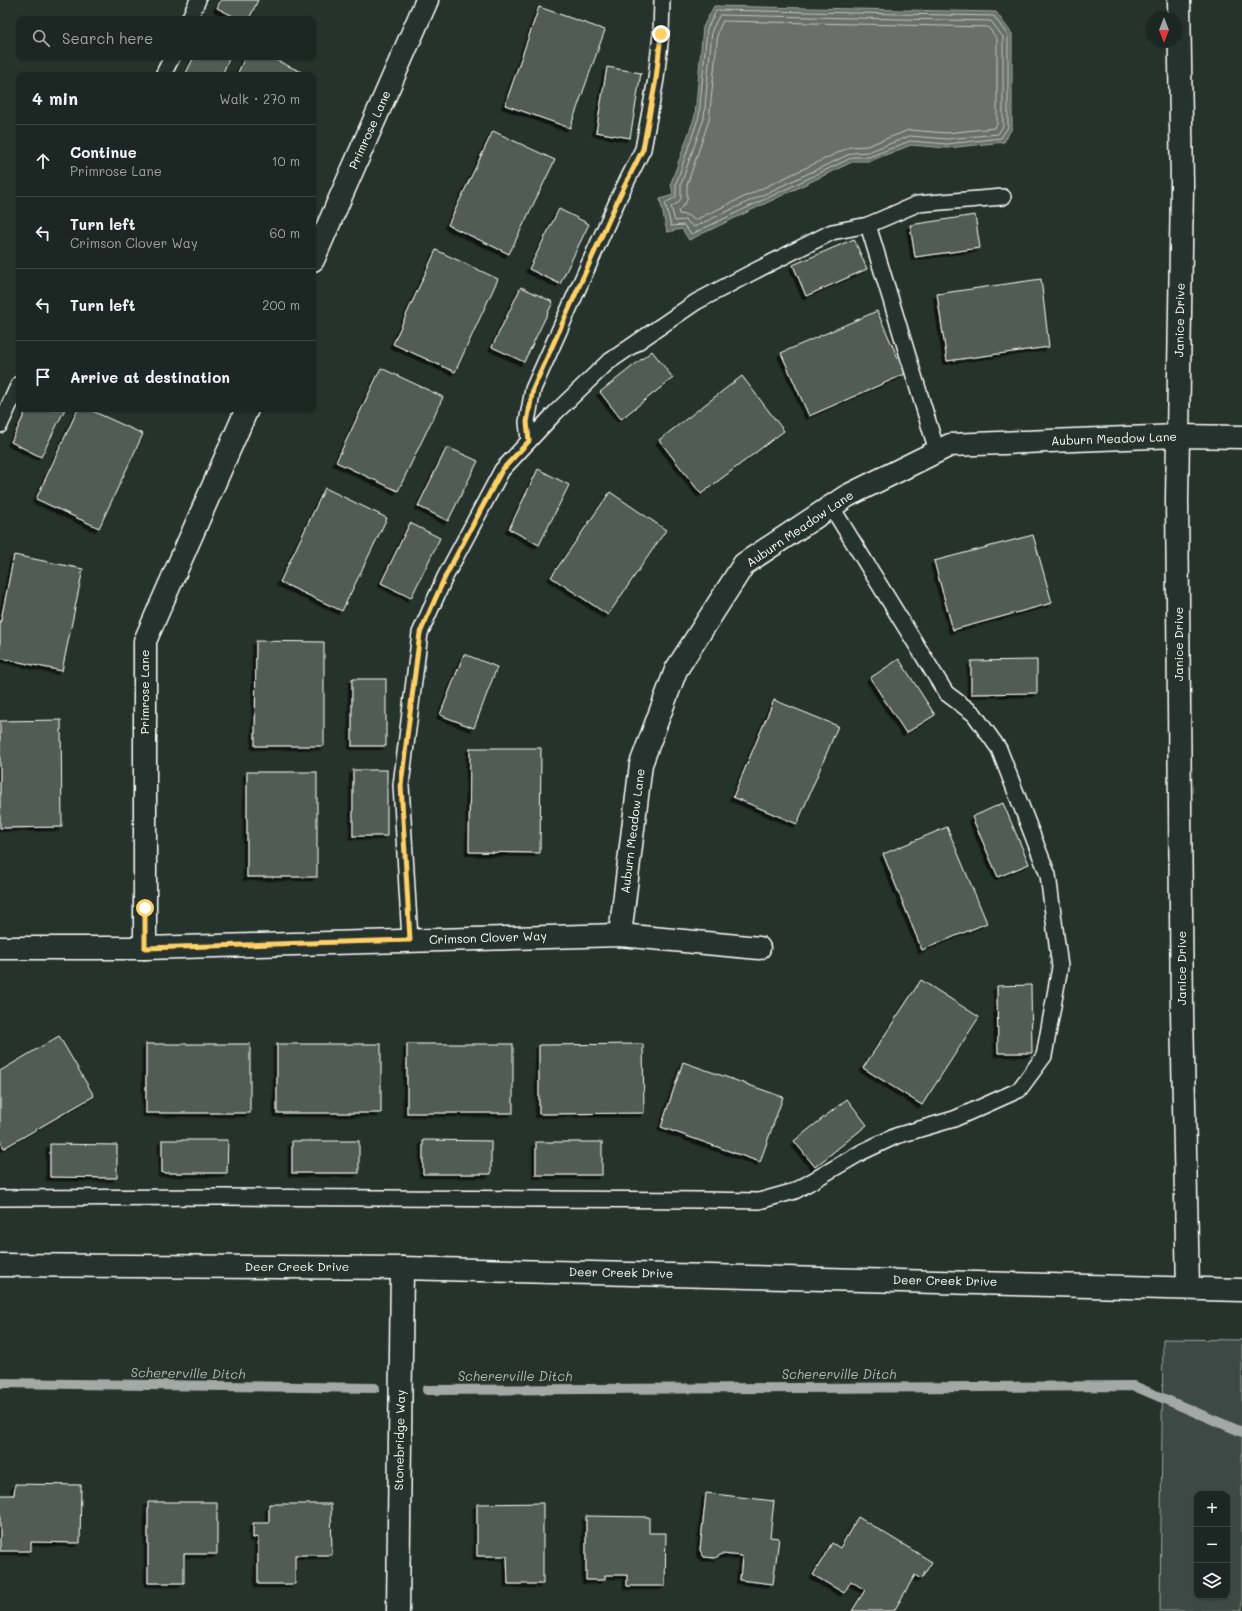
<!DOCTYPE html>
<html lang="en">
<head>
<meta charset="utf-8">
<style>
  :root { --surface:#1c2622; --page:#29322f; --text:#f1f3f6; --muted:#a0a5a5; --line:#3a4340 }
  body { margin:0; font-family:Mali,sans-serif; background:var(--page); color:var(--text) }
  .controls { position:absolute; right:12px; bottom:12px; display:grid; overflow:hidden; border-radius:8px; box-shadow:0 1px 3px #0004 }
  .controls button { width:36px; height:36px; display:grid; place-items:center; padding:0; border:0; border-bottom:1px solid var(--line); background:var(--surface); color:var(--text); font:20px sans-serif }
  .compass { position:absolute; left:1146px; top:12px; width:36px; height:36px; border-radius:50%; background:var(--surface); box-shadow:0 1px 3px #0004; rotate:180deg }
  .stop { position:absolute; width:12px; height:12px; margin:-9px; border:3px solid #ffd166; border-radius:50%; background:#fff }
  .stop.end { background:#ffd166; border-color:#fff; box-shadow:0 1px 4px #0008 }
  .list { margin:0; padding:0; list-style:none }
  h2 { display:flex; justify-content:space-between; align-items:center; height:52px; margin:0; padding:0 16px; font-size:17px }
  h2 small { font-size:13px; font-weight:400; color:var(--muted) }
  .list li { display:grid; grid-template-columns:26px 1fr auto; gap:12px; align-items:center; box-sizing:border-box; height:72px; padding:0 16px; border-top:1px solid var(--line) }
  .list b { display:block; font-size:15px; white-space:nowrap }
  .list p { margin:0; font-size:13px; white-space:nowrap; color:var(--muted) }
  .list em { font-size:13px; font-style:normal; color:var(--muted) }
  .icon { flex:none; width:22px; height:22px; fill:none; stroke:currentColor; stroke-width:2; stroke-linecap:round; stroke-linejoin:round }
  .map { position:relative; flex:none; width:1242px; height:1611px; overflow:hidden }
  .search { position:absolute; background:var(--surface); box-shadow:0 1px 3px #0004; left:16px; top:16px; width:300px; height:44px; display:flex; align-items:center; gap:10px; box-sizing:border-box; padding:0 14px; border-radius:8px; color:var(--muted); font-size:15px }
  .panel { position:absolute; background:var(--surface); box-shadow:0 1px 3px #0004; left:16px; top:72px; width:300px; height:340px; border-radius:8px }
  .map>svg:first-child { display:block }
</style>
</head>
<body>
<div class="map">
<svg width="1242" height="1611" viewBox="0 0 1242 1611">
  <defs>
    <filter id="shadow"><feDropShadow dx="-3.5" dy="3.5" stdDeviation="0" flood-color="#0009"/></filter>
  </defs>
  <rect width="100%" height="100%" fill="#26332d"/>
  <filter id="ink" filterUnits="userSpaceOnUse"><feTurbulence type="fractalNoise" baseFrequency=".025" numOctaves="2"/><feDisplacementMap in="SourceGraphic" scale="8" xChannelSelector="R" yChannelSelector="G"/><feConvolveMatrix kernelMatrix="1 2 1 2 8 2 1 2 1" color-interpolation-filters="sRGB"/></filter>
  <g filter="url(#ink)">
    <!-- green -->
    <path fill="#3e4944" stroke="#9ea4a2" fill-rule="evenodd" d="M1163,1339L1242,1340V1611H1160ZM1197,1494H1227V1596H1197Z"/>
    <!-- water -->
    <polygon fill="#67706c" stroke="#a4a9a7" points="714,6 996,12 1012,34 1012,128 1004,142 947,148 911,145 870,161 854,161 689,240 682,229 667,232 660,199 673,195 671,183 695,116 703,27"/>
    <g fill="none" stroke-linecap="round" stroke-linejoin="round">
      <!-- shore -->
      <g stroke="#c2c6c4" stroke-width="1">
        <polygon points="717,10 994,16 1008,36 1008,127 1001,138 947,144 910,141 869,157 853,157 692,234 690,233 684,225 671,226 665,203 676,197 676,184 699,116 707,29"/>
        <polygon points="720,15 991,21 1003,37 1003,126 998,134 947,139 910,136 868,152 852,153 694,227 685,220 675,221 671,207 678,203 681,198 681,184 704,118 712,30"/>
        <polygon points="723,21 988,27 997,39 997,124 994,128 947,133 909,130 867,146 850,147 695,220 687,215 679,214 678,211 684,205 687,200 687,185 709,120 718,32"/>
      </g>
      <!-- stream -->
      <g stroke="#a4a9a7" stroke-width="10">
        <polyline points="0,1383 375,1388"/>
        <polyline points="427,1390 1134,1386 1242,1432"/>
      </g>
    </g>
    <!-- building -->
    <g fill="#515c57" stroke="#fff" filter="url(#shadow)">
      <polygon points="221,0 258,0 249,19 239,19 217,8"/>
      <polygon points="539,7 605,30 570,128 505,105"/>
      <polygon points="194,57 224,57 229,59 222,75 185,75"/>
      <polygon points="245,57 269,57 308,75 237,75"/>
      <polygon points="607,67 641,73 630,138 596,132"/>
      <polygon points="493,131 555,160 509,254 448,225"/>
      <polygon points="559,209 589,224 560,284 529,269"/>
      <polygon points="975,215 980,248 915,257 910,225"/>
      <polygon points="854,239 867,269 806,296 793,265"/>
      <polygon points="436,250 498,279 455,372 393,344"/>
      <polygon points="1041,279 1049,347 947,361 937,294"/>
      <polygon points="521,287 553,302 524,362 492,347"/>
      <polygon points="877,311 905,374 809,416 781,353"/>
      <polygon points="652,351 673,378 621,419 600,392"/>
      <polygon points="381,368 443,397 398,491 336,462"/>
      <polygon points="742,376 784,431 701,494 659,440"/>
      <polygon points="27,409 65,409 41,457 11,442"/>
      <polygon points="78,409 88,409 143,434 99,528 36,499"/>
      <polygon points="447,447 478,461 448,521 418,506"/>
      <polygon points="538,469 569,485 539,545 509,529"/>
      <polygon points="325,488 387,518 342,611 280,582"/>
      <polygon points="610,492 666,530 608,615 551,577"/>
      <polygon points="410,523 440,538 411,598 381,583"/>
      <polygon points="1033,535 1052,603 953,630 934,561"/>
      <polygon points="14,555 83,569 62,671 0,658 0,625"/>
      <polygon points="256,641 324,642 324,746 255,746"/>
      <polygon points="464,654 497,667 474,728 440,715"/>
      <polygon points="899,659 935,715 906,733 870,678"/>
      <polygon points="1037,660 1037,693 971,694 971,661"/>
      <rect x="352" y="679" width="34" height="67"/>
      <polygon points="774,700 838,726 797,824 733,797"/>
      <polygon points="61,720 62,827 0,828 0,721"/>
      <polygon points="470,748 541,748 540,853 469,852"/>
      <rect x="353" y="770" width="34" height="66"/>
      <rect x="247" y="772" width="70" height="105"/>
      <polygon points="1003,803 1029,864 998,877 972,817"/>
      <polygon points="947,827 987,923 922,950 883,854"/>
      <polygon points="921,980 979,1017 922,1105 863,1068"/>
      <polygon points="1031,985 1032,1053 998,1053 997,986"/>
      <polygon points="59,1036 94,1096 4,1148 0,1141 0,1071"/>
      <rect x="146" y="1044" width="104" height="69"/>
      <rect x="277" y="1044" width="104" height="69"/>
      <rect x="407" y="1044" width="106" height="69"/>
      <polygon points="643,1044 644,1113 539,1114 539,1045"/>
      <polygon points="683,1062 783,1097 760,1162 661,1127"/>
      <polygon points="847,1099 867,1125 815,1167 794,1141"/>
      <polygon points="162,1140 228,1140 227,1173 162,1173"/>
      <polygon points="423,1140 491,1141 491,1174 423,1174"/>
      <rect x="292" y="1141" width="67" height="32"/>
      <rect x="536" y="1142" width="66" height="33"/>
      <polygon points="50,1144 117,1145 117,1178 50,1177"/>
      <polygon points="15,1484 81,1485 80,1543 31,1542 31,1551 0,1551 0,1495 14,1495"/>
      <polygon points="706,1493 774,1501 770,1537 779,1538 773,1584 740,1580 742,1556 722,1554 715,1558 704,1557 700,1550"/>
      <polygon points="148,1502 217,1502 217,1554 184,1554 184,1583 148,1583"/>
      <polygon points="543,1503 543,1584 508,1584 507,1556 477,1556 477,1504"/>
      <polygon points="269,1504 331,1504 332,1555 295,1555 295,1584 258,1584 258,1537 253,1538 253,1523 269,1523"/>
      <polygon points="586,1516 649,1517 649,1533 666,1533 665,1586 627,1586 627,1575 605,1575 605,1580 586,1580"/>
      <polygon points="858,1517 932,1562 921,1579 915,1575 894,1611 852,1611 865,1590 851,1581 844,1593 813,1575 832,1543 840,1548"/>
    </g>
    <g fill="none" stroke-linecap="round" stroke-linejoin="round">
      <!-- lane casing -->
      <g stroke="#fff" stroke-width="18">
        <g id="lane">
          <polyline points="189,19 198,0"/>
          <polyline points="163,75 172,57"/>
          <polyline points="868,225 937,451"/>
          <polyline points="0,425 19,384"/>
          <polyline points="529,441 527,422 533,389 620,195 643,149 656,79 661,34 662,0"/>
          <polyline points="410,940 401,785 420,633 445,577 502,470 555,413 607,363 696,302 749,274 832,232 868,225 917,204 1003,197"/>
          <polyline points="0,1198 224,1197 703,1200 759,1201 795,1191 862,1152 896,1136 954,1119 1019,1090 1044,1056 1060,967 1048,875 999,749 974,714 946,693 831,506"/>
        </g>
      </g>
      <!-- street casing -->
      <g stroke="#fff" stroke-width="25">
        <g id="street">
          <polyline points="1179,0 1182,185 1177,500 1182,1012 1188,1288"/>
          <polyline points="313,260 427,0"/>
          <polyline points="620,935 641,764 676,670 744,564 847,496 950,445 1178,436 1242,437"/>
          <polyline points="0,948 145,948 620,935 759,948"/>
          <polyline points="145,948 145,641 247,409"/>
          <polyline points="0,1265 402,1268 1242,1290"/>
          <polyline points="398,1611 402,1268"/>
        </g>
      </g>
      <!-- lane -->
      <use href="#lane" stroke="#26332d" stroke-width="15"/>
      <!-- street -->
      <use href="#street" stroke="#26332d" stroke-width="22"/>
    </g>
  </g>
  <g fill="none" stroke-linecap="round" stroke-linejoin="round" filter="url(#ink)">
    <!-- route -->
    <polyline stroke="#ffd166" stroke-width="5" points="145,908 145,948 410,940 401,785 420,633 445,577 502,470 529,441 527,422 533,389 620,195 643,149 656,79 661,34"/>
  </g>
  <g text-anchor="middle" stroke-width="3" stroke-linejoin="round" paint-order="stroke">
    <!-- street labels -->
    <g font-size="12" fill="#fff" stroke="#26332d">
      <text transform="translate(370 130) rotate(-66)" y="4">Primrose Lane</text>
      <text transform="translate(1180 320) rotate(-89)" y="4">Janice Drive</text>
      <text transform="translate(1114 439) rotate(-2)" y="4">Auburn Meadow Lane</text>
      <text transform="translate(800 529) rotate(-34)" y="4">Auburn Meadow Lane</text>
      <text transform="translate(1179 644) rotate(-90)" y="4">Janice Drive</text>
      <text transform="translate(145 692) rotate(-90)" y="4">Primrose Lane</text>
      <text transform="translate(633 831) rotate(-83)" y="4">Auburn Meadow Lane</text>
      <text transform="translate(488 938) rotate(-2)" y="4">Crimson Clover Way</text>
      <text transform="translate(1182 968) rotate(-90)" y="4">Janice Drive</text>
      <text x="297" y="1271">Deer Creek Drive</text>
      <text transform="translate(621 1273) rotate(1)" y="4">Deer Creek Drive</text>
      <text transform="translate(945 1281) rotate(1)" y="4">Deer Creek Drive</text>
      <text transform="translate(400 1440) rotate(-89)" y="4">Stonebridge Way</text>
    </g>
    <!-- water labels -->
    <g font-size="13" font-style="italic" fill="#b3b8b6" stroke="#26332d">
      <text transform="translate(188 1373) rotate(1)" y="5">Schererville Ditch</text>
      <text x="839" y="1379">Schererville Ditch</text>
      <text x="515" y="1381">Schererville Ditch</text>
    </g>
  </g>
</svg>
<div class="controls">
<button>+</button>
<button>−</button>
<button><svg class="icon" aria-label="layers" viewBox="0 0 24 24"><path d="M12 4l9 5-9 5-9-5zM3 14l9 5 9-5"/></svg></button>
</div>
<svg class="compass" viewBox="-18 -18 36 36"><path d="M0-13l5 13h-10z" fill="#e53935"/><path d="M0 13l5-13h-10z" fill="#a0a5a5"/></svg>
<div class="stop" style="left:145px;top:908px"></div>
<div class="stop end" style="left:661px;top:34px"></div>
<div class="search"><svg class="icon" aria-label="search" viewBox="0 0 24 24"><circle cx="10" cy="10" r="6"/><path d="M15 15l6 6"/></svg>Search here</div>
<section class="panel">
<h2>4 min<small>Walk · 270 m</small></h2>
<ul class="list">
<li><svg class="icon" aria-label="ahead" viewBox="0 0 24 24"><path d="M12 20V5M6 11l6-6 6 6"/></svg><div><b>Continue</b><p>Primrose Lane</p></div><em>10 m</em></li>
<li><svg class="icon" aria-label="left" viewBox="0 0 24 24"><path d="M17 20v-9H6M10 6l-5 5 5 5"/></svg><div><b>Turn left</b><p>Crimson Clover Way</p></div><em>60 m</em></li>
<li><svg class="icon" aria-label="left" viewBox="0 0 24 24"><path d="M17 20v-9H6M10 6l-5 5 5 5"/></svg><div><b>Turn left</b></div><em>200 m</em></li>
<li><svg class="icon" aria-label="arrive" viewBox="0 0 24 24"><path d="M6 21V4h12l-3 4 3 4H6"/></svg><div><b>Arrive at destination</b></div></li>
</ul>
</section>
</div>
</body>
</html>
